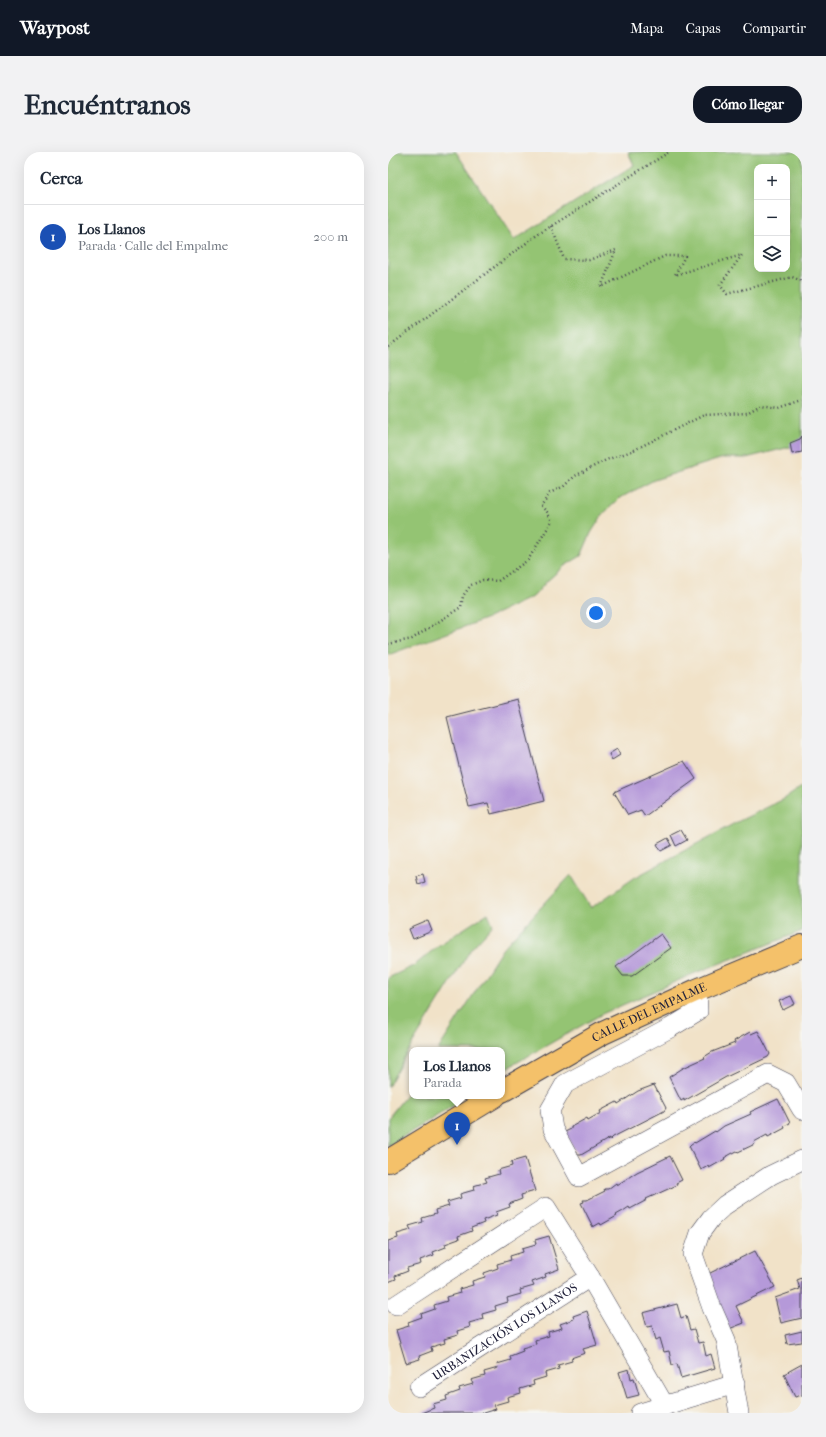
<!DOCTYPE html>
<html lang="es">
<head>
<meta charset="utf-8">
<style>
  :root { --surface:#fff; --page:#f2f2f3; --text:#1f2937; --muted:#747a83; --line:#e0e1e3; --accent:#111827 }
  body { margin:0; font-family:"IM FELL French Canon",serif; background:var(--page); color:var(--text) }
  .controls { position:absolute; right:12px; top:12px; display:grid; overflow:hidden; border-radius:8px; box-shadow:0 4px 16px #0002 }
  .controls button { width:36px; height:36px; display:grid; place-items:center; padding:0; border:0; border-bottom:1px solid var(--line); background:var(--surface); color:var(--text); font:20px sans-serif }
  .you { position:absolute; left:208px; top:461px; width:14px; height:14px; margin:-10px; border:3px solid #fff; border-radius:50%; background:#1a73e8; box-shadow:0 0 0 6px #1a73e833 }
  .badge { display:grid; place-items:center; width:26px; height:26px; border-radius:50%; background:var(--accent); color:#fff; font-size:13px; font-weight:700 }
  .pin { position:absolute; translate:-50% -33px; filter:drop-shadow(0 1px 2px #0008) }
  .pin::after { content:''; position:absolute; top:21px; width:14px; height:12px; background:inherit; clip-path:polygon(0 0,100% 0,50% 100%) }
  .popup { position:absolute; left:21px; top:895px; width:96px; height:52px; box-sizing:border-box; display:grid; place-content:center; border-radius:8px; background:var(--surface); filter:drop-shadow(0 1px 3px #0005); font-size:13px; white-space:nowrap; color:var(--muted) }
  .popup b { font-size:15px; color:var(--text) }
  .popup::after { content:''; position:absolute; left:50%; top:100%; margin-left:-8px; border:8px solid transparent; border-top-color:var(--surface) }
  .list { margin:0; padding:0; list-style:none }
  h2 { display:flex; justify-content:space-between; align-items:center; height:52px; margin:0; padding:0 16px; font-size:17px }
  h2 small { font-size:13px; font-weight:400; color:var(--muted) }
  .list li { display:grid; grid-template-columns:26px 1fr auto; gap:12px; align-items:center; box-sizing:border-box; height:64px; padding:0 16px; border-top:1px solid var(--line) }
  .list b { display:block; font-size:15px; white-space:nowrap }
  .list p { margin:0; font-size:13px; white-space:nowrap; color:var(--muted) }
  .list em { font-size:13px; font-style:normal; color:var(--muted) }
  .icon { flex:none; width:22px; height:22px; fill:none; stroke:currentColor; stroke-width:2; stroke-linecap:round; stroke-linejoin:round }
  .map { position:relative; flex:none; width:414px; height:1261px; overflow:hidden; border-radius:16px }
  header { display:flex; align-items:center; gap:24px; box-sizing:border-box; height:56px; padding:0 20px; background:var(--accent); color:#fff }
  header strong { font-size:19px }
  nav { display:flex; gap:22px; margin-inline-start:auto; font-size:14px }
  .intro { display:flex; align-items:center; justify-content:space-between; box-sizing:border-box; height:96px; padding:0 24px }
  h1 { margin:0; font-size:28px }
  .button { padding:10px 18px; border-radius:16px; background:var(--accent); color:#fff; font-size:14px; font-weight:700 }
  main { display:flex; gap:24px; padding:0 24px }
  aside { flex:1; background:var(--surface); border-radius:16px; box-shadow:0 4px 16px #0002 }
  .map>svg:first-child { display:block }
</style>
</head>
<body>
<header>
<strong>Waypost</strong>
<nav><a>Mapa</a><a>Capas</a><a>Compartir</a></nav>
</header>
<div class="intro"><h1>Encuéntranos</h1><a class="button">Cómo llegar</a></div>
<main>
<aside>
<h2>Cerca<small></small></h2>
<ul class="list">
<li><span class="badge" style="background:#1a4fb4">1</span><div><b>Los Llanos</b><p>Parada · Calle del Empalme</p></div><em>200 m</em></li>
</ul>
</aside>
<div class="map">
<svg width="414" height="1261" viewBox="0 0 414 1261">
  <rect width="100%" height="100%" fill="#f6f6f2"/>
  <filter id="ink" filterUnits="userSpaceOnUse"><feTurbulence type="fractalNoise" baseFrequency=".025" numOctaves="2"/><feDisplacementMap in="SourceGraphic" scale="8" xChannelSelector="R" yChannelSelector="G"/><feConvolveMatrix kernelMatrix="1 2 1 2 8 2 1 2 1" color-interpolation-filters="sRGB"/></filter>
  <filter id="wash" filterUnits="userSpaceOnUse"><feTurbulence type="fractalNoise" baseFrequency=".012" numOctaves="4" result="noise"/><feDisplacementMap in="SourceGraphic" scale="16" xChannelSelector="R" yChannelSelector="G"/><feGaussianBlur stdDeviation="0.9" result="paint"/><feColorMatrix in="noise" values="0 0 0 0 0 0 0 0 0 0 0 0 0 0 0 0 0 1.4 0 .05"/><feComposite in="paint" operator="in"/></filter>
  <g filter="url(#wash)">
    <rect width="100%" height="100%" fill="#f1e2c8"/>
    <!-- green -->
    <g fill="#94c473" stroke="#5b7357" fill-rule="evenodd">
      <path d="M0,0H68L126,88L246,13L240,0H414V292L358,306H335L266,328L232,346L215,362L203,381L193,404L175,415L159,429L146,444L100,466L0,503ZM369,15H399V117H369Z"/>
      <polygon points="414,635 414,779 305,822 214,862 114,919 114,898 50,898 115,796 183,723 203,756 246,726 347,671 396,647"/>
      <polygon points="100,761 105,773 83,797 16,906 0,935 0,826 27,813 51,793"/>
      <polygon points="24,936 24,944 68,944 66,945 68,952 0,994 0,966"/>
    </g>
    <g id="blocks">
      <!-- building -->
      <g fill="#b599d9">
        <polygon points="414,284 414,300 404,302 402,291 412,287"/>
        <polygon points="130,547 156,649 103,662 100,651 81,655 59,565"/>
        <polygon points="229,597 232,603 224,608 221,602"/>
        <polygon points="296,609 308,627 257,664 253,658 240,663 226,640"/>
        <polygon points="293,678 299,688 288,694 283,683"/>
        <polygon points="280,686 284,693 273,699 269,692"/>
        <polygon points="35,722 37,730 30,732 28,724"/>
        <polygon points="40,769 44,779 25,787 21,777"/>
        <polygon points="273,782 283,796 244,824 235,824 228,815"/>
        <polygon points="403,844 407,852 395,858 391,849"/>
        <polygon points="370,879 382,902 380,905 338,925 296,949 296,947 293,949 281,925 295,916 317,906 316,905 324,900 347,891 346,889 362,880 363,882"/>
        <polygon points="266,933 278,956 276,959 225,985 222,988 222,986 193,1003 189,1003 177,980 183,977 183,975 199,966 200,968 207,964 213,961 212,959 229,950 230,952 250,939"/>
        <polygon points="390,947 402,971 396,974 397,976 380,985 379,983 366,990 367,992 350,1000 349,999 343,1002 336,1006 337,1007 321,1016 320,1014 313,1018 301,994 303,992 306,990 307,991 327,979 328,980 336,974 363,962 362,960"/>
        <polygon points="282,1004 294,1028 288,1031 289,1033 258,1047 259,1048 242,1057 241,1055 235,1059 228,1063 229,1064 213,1073 212,1071 205,1075 193,1051 196,1050 195,1048 199,1048 217,1039 216,1037 220,1037 228,1031 229,1033 249,1020"/>
        <polygon points="137,1006 147,1039 133,1043 134,1047 121,1052 122,1055 108,1060 109,1063 95,1068 96,1071 83,1076 84,1079 70,1084 71,1087 57,1092 58,1095 45,1100 46,1103 32,1108 33,1112 19,1116 20,1119 7,1124 8,1127 0,1130 0,1089 10,1086 9,1082 23,1078 21,1074 35,1070 34,1066 48,1062 47,1058 61,1054 59,1050 73,1046 72,1042 86,1038 85,1034 99,1030 97,1026 111,1022 110,1018 124,1014 123,1010"/>
        <polygon points="161,1084 171,1117 157,1122 158,1125 144,1130 146,1134 132,1138 133,1142 119,1146 120,1150 107,1154 108,1158 94,1162 95,1167 81,1171 82,1175 69,1179 70,1183 56,1187 57,1191 43,1195 44,1199 31,1204 32,1207 18,1211 8,1178 21,1174 20,1170 34,1165 33,1162 47,1157 46,1153 59,1149 58,1145 72,1141 71,1137 85,1133 84,1129 97,1125 96,1121 110,1116 109,1112 123,1108 122,1104 135,1100 134,1096 148,1092 147,1088"/>
        <polygon points="367,1099 387,1135 348,1154 356,1171 341,1177 320,1122"/>
        <polygon points="414,1126 414,1166 393,1171 387,1146 412,1137 409,1128"/>
        <polygon points="289,1152 293,1166 298,1164 302,1178 306,1177 310,1191 315,1190 318,1204 323,1202 327,1216 293,1226 289,1212 284,1213 281,1199 276,1200 272,1186 268,1188 264,1174 259,1175 255,1161"/>
        <polygon points="199,1159 209,1193 195,1197 197,1201 183,1206 184,1209 170,1213 171,1217 157,1221 158,1225 145,1229 146,1233 132,1237 133,1241 119,1245 120,1249 106,1253 108,1257 95,1261 33,1261 46,1256 45,1252 59,1248 58,1244 72,1239 71,1236 85,1232 83,1228 97,1224 96,1220 110,1216 109,1212 123,1208 122,1204 135,1199 134,1196 148,1192 147,1188 161,1184 160,1180 174,1176 172,1172 186,1167 185,1164"/>
        <polygon points="414,1179 414,1190 399,1192 397,1183"/>
        <polygon points="414,1212 414,1243 407,1245 396,1222"/>
        <polygon points="241,1217 243,1227 246,1226 251,1243 239,1246 231,1220"/>
      </g>
    </g>
  </g>
  <g filter="url(#ink)">
    <use href="#blocks" fill-opacity="0" stroke="#413f50" stroke-width="1"/>
    <g fill="none" stroke-linecap="round" stroke-linejoin="round">
      <!-- minor casing -->
      <g stroke="#413f50" stroke-width="20">
        <g id="minor">
          <polyline points="309,838 310,859 282,876 177,932 162,958 165,977 191,1025 380,922 398,931 414,958"/>
          <polyline points="8,1153 158,1055 202,1125 277,1254"/>
          <path id="s1" d="M31,1235L202,1125"/>
          <polyline points="252,1261 347,1232"/>
          <polyline points="351,1261 338,1188 324,1156 305,1102 312,1081 323,1066 337,1053 383,1023 414,1008"/>
        </g>
      </g>
      <!-- primary casing -->
      <g stroke="#413f50" stroke-width="24">
        <g id="primary">
          <path id="s2" d="M114,939L215,881L309,838L414,794"/>
          <polyline points="0,1009 107,944"/>
        </g>
      </g>
      <!-- path -->
      <g stroke="#413f50" stroke-width="2.5" stroke-dasharray="1 3" stroke-linecap="butt">
        <polyline points="163,74 176,107 201,108 228,98 213,135 277,104 297,104 287,123 354,103 332,133 339,142 404,125 414,129"/>
        <polyline points="0,195 149,83 281,0"/>
        <polyline points="0,492 24,487 73,455 75,444 83,433 95,428 110,429 140,408 164,369 159,360 153,354 162,341 176,334 187,324 218,308 244,299 316,263 359,261 373,253 391,256 414,248"/>
      </g>
      <!-- minor -->
      <use href="#minor" stroke="#fff" stroke-width="19"/>
      <!-- primary -->
      <use href="#primary" stroke="#f4c16a" stroke-width="22"/>
    </g>
  </g>
  <g text-anchor="middle" stroke-width="4" stroke-linejoin="round" paint-order="stroke">
    <!-- street labels -->
    <g font-size="12" fill="#22223b" stroke="#f6f6f2">
      <text dy="4" stroke="none"><textPath href="#s2" startOffset="167">CALLE DEL EMPALME</textPath></text>
      <text dy="4" stroke="none"><textPath href="#s1" startOffset="102">URBANIZACIÓN LOS LLANOS</textPath></text>
    </g>
  </g>
</svg>
<div class="controls">
<button>+</button>
<button>−</button>
<button><svg class="icon" aria-label="layers" viewBox="0 0 24 24"><path d="M12 4l9 5-9 5-9-5zM3 14l9 5 9-5"/></svg></button>
</div>
<div class="you"></div>
<div class="pin badge" style="left:69px;top:993px;background:#1a4fb4">1</div>
<div class="popup"><b>Los Llanos</b>Parada</div>
</div>
</main>
</body>
</html>
